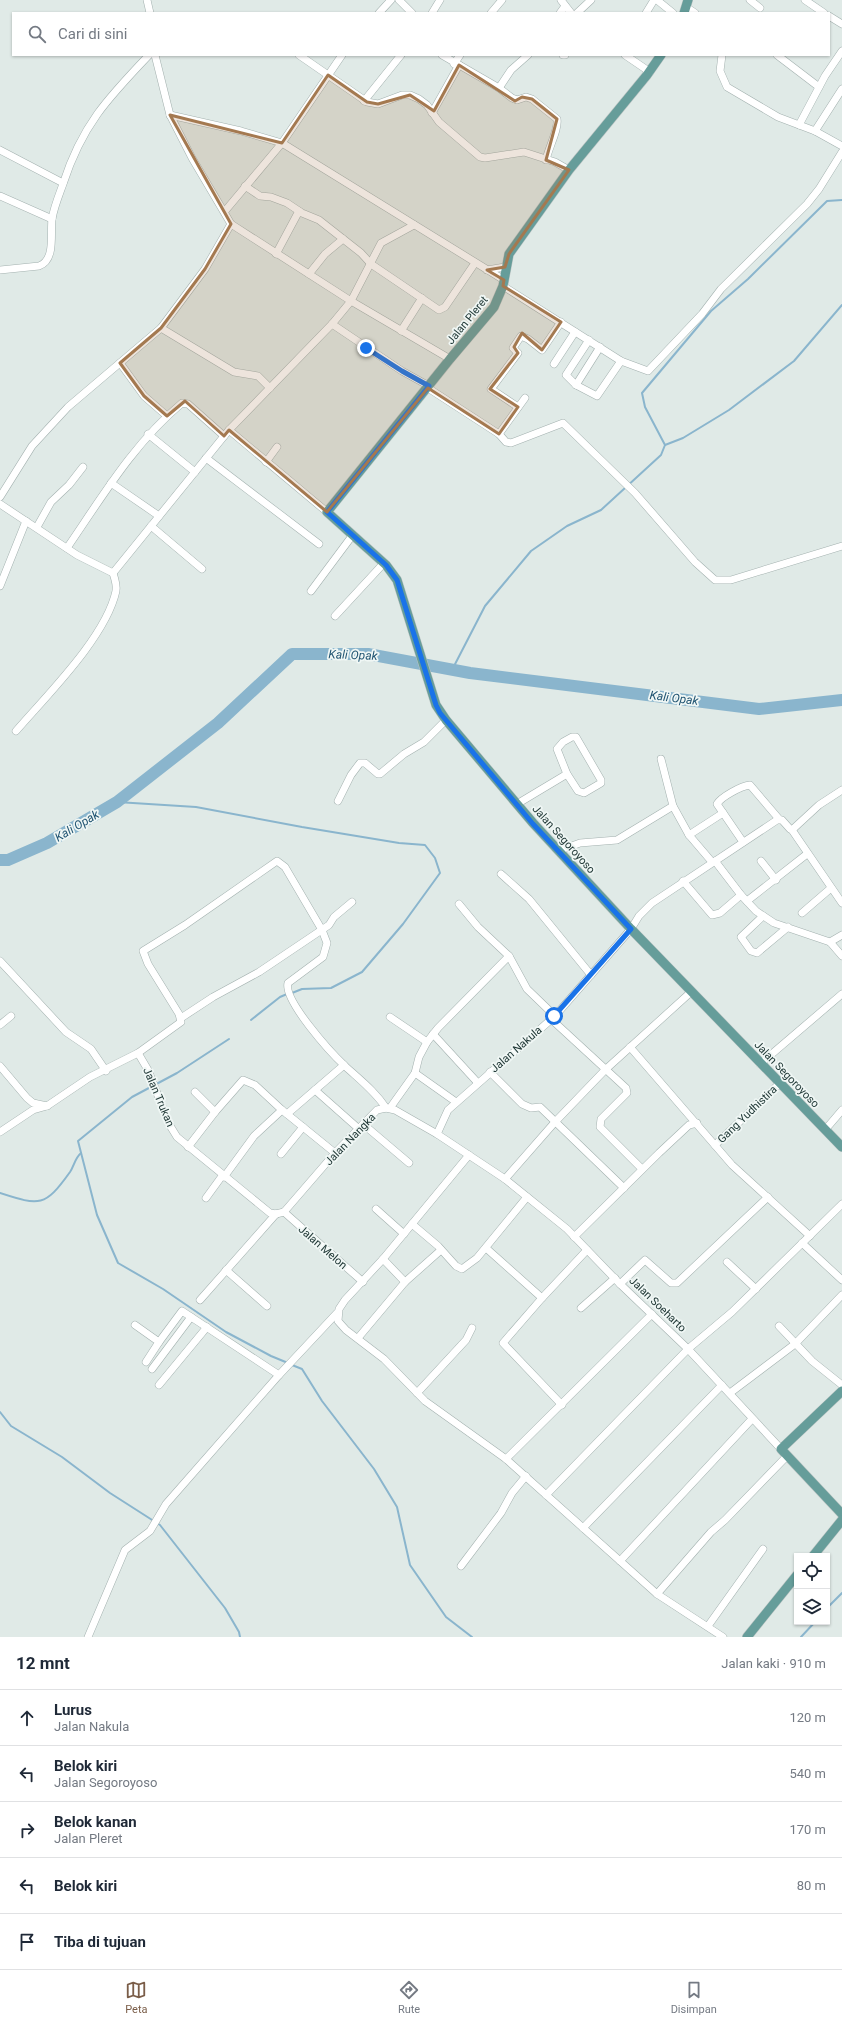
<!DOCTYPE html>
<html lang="id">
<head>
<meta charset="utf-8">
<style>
  :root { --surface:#fff; --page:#f2f2f3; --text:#1f2937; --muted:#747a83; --line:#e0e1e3; --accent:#7a5d48 }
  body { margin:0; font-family:Roboto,sans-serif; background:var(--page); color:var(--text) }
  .controls { position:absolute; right:12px; bottom:12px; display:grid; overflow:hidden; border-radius:0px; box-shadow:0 1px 3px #0004 }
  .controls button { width:36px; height:36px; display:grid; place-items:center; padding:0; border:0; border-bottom:1px solid var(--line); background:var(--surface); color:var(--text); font:20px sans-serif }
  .stop { position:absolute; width:12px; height:12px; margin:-9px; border:3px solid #1a73e8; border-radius:50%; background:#fff }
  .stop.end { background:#1a73e8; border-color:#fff; box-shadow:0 1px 4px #0008 }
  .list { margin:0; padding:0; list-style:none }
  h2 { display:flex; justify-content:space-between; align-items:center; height:52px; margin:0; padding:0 16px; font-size:17px }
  h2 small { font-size:13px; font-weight:400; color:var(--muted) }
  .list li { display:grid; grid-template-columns:26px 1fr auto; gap:12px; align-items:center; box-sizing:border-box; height:56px; padding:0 16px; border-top:1px solid var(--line) }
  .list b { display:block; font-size:15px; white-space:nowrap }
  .list p { margin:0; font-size:13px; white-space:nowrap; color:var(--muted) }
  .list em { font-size:13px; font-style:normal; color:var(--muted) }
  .icon { flex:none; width:22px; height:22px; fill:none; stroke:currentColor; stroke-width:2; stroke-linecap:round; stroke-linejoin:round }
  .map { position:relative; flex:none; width:842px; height:1637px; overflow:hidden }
  .search { position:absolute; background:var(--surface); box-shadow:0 1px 3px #0004; left:12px; right:12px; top:12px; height:44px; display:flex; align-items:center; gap:10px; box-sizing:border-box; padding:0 14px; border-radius:0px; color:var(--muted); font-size:15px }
  .sheet { height:332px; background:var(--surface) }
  nav { display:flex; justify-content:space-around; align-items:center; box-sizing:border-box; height:56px; border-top:1px solid var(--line); background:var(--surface); font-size:11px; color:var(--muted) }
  nav a { display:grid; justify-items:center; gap:2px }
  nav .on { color:var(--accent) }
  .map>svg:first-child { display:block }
</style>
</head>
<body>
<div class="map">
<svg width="842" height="1637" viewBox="0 0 842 1637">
  <rect width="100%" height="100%" fill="#e0eae7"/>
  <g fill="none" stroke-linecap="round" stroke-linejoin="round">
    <!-- stream -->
    <g stroke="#8ab5cd" stroke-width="2">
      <polyline points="665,445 645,407 642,393 711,311 748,279 827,201 842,200"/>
      <polyline points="452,670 485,606 531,551 567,526 601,510 661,455 665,445 683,438 729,410 794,361 842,305"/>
      <polyline points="117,802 196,807 302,827 399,843 425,845 435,858 440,873 403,924 362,972 331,988 302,989 292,993"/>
      <polyline points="251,1020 280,997 287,994"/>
      <polyline points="229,1039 177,1073 132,1097 78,1141 97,1215 118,1263 163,1289 226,1332 271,1356 288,1363"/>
      <path d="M0,1193C40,1206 45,1207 70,1172C74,1166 75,1158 81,1153"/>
      <polyline points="292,1365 302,1369 322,1401 374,1469 397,1507 410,1565 446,1617 472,1637"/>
      <polyline points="0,1412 11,1426 62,1457 110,1493 160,1525 225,1608 239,1632 240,1637"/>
      <polyline points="827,1608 842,1593"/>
      <polyline points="801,1637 815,1622"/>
    </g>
    <!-- river -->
    <polyline stroke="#8ab5cd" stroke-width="12" points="0,860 8,860 47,843 117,802 218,723 292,654 368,654 470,673 759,709 842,700"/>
    <!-- minor casing -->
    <g stroke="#a3b1af" stroke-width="8">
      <g id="minor">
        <polyline points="147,0 150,13"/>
        <polyline points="399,0 412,13"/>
        <polyline points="561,0 571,13"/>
        <polyline points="657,0 673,13"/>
        <polyline points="750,0 760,8"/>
        <polyline points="805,0 824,13"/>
        <polyline points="686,7 695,13"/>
        <polyline points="379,13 391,0"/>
        <polyline points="432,13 440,0"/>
        <polyline points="491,13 502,0"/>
        <polyline points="560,13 565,6"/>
        <polyline points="577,13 591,0"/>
        <polyline points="646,13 654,0"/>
        <polyline points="829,16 842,24"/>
        <polyline points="155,55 170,115 192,158 231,224 351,301 450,359"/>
        <polyline points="299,55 367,102 378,104 402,95 410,95 419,99 427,105 439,122 480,157 485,158 524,152 555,162 569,170"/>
        <path d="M442,55L499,88L512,98L517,100L526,97L532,99L557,119C559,129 548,149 546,160"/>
        <polyline points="563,55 565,55"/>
        <polyline points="625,55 650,72"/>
        <polyline points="722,55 720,71 727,87 778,117 815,131 842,146"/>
        <polyline points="777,55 819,87"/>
        <polyline points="454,64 460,55"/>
        <polyline points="499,88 511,70 528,55"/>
        <polyline points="364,101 401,55"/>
        <polyline points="432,113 459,65"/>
        <polyline points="170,115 241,131 282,143 342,55"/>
        <polyline points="799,125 825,76 842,51"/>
        <polyline points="815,131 842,89"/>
        <polyline points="0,150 63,183"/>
        <polyline points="245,186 260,196 271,197 287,203 302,213 319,220 361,253 371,264 439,310 445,307 475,263"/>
        <polyline points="0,196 52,219"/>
        <polyline points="225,211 282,143 504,280"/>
        <polyline points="231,224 205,269 161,328 234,372 258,376 270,388"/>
        <polyline points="276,254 299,211"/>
        <path d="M0,270L39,266C56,260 50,233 52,219C54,207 59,195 63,184C82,125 108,98 149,55"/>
        <polyline points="487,270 505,267"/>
        <polyline points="309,274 325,254 343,239"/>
        <polyline points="503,286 621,361 648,371 702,314 721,289 807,204 819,189 842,152"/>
        <polyline points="332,324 402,371 429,386"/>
        <polyline points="401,331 422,298"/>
        <polyline points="589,340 566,375 576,385 597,396 621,361"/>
        <polyline points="120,363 144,396 167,416"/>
        <polyline points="554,364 575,332"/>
        <polyline points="576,385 600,347"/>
        <polyline points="428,388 499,434 506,442 511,443 563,423 635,493 695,562 715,580 731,580 842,546"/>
        <polyline points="518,407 491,389 518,353 513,348 521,336 528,339 542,350 561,322"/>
        <polyline points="229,430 327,512"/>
        <polyline points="148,434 195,472"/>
        <polyline points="499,434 525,398"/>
        <polyline points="206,458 319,544"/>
        <polyline points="266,462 277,447"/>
        <polyline points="111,483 159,516"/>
        <polyline points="0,497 32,446 68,407 161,328"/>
        <polyline points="0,504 77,555 113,573 229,430 332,324 351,301 381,243 414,225"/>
        <polyline points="151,526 202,569"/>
        <polyline points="37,527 51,502 69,485 83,467"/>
        <path d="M67,548C102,497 134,443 182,403L188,404L224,436"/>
        <polyline points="0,586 26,521"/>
        <polyline points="311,591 352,536"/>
        <polyline points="335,616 384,563"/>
        <path d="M16,731C47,695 106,637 116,591C117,585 115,579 113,573"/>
        <polygon points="572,737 576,737 601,780 601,783 584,793 578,791 567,774 557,749 563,742"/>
        <polyline points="661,759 673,806 689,835 712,862"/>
        <polyline points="338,801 351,775 360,763 365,763 378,774 380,774 404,754 424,742 446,720"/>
        <polyline points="517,804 567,774"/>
        <polyline points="792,830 842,903"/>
        <polyline points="689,835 723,813"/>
        <path d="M743,842L717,804C721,797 741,786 750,785L779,819"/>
        <polyline points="558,851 580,843 617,840 673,806"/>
        <polyline points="715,861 741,895 756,911 774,923 830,942 842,956"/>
        <polyline points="761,861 776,880"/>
        <polyline points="501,874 529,899 591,975"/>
        <polyline points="683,881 712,915 720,913 741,895"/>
        <polyline points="747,901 807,854"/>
        <polyline points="459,904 478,927 509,956 527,989 555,1016"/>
        <polyline points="802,913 831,888"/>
        <polyline points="763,916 741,937 751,951 757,953 788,927"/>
        <polyline points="830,942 842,935"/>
        <polyline points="0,961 66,1032 91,1049 106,1071"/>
        <polyline points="390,1017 427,1042"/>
        <polyline points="181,1018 213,997 259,972 329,925 334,917 352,902"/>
        <polyline points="551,1019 626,1088 627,1093 601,1119 600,1127 642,1169"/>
        <polyline points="0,1025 11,1016"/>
        <polyline points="433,1034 477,1082"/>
        <polyline points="630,1047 732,1165 810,1236"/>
        <path d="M138,1053L181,1022L179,1014L148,964L143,951L185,925L277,861L285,867L322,930L327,943L323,957L288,983C283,1000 331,1053 345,1066C359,1079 375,1091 386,1108"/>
        <polyline points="760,1064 842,994"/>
        <polyline points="0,1066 27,1098 33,1103 47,1106"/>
        <polyline points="490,1072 522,1104 531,1108 540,1107 624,1188"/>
        <polyline points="415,1073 456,1102"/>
        <polyline points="315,1090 359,1129"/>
        <polyline points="195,1092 215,1112"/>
        <polyline points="390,1108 415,1073 419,1057 427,1042 438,1028 509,956"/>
        <polyline points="287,1114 344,1065"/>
        <polyline points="363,1124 409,1163"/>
        <polyline points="825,1130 842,1110"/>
        <polyline points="0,1132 33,1110 47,1106 90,1077 138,1053 148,1070 169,1124 177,1137 270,1213 276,1214"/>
        <polyline points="437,1134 448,1110 555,1016 631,929 639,916 652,903 777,820 782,820 790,829 793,829 819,805 842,790"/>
        <polyline points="715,1145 779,1084"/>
        <polyline points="188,1147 215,1112 243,1080 255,1085 282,1110 335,1153"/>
        <polyline points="281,1154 303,1127"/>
        <polyline points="469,1155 383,1259 345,1300 339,1309 338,1321 346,1330 384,1359 425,1401 506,1459 657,1594 723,1637"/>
        <polyline points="224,1177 254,1136 282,1110"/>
        <polyline points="505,1179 555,1122 605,1070 691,992"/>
        <polyline points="206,1198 222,1176"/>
        <polyline points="376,1209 404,1234"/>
        <polyline points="284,1212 363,1282"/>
        <polyline points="276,1214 284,1212 335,1153 377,1110 386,1108 395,1110 437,1134 505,1179 567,1229 620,1284 688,1349 781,1449"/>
        <polyline points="412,1224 438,1246 456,1266 462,1269 477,1258 527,1197"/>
        <polyline points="574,1237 659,1153 689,1125 697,1123"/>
        <polyline points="802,1243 842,1280"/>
        <polyline points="486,1248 542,1298"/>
        <polyline points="383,1259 405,1282"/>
        <polyline points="727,1262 756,1289"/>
        <polyline points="226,1270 267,1306"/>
        <polyline points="620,1284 645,1260 671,1283 677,1283 768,1197"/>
        <polyline points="200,1300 276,1214"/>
        <polyline points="581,1308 615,1278"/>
        <polyline points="135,1325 159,1342 146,1362"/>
        <polyline points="779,1326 812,1361 842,1385"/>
        <polyline points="358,1338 405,1282 441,1250"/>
        <polyline points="159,1342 182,1311 279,1375"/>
        <polyline points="152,1369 191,1317"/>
        <polyline points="159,1385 207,1327"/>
        <polyline points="417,1393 466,1340 472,1328"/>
        <polyline points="730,1393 795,1344 842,1295"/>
        <polyline points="562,1405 503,1343 542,1298 587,1250"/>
        <polyline points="506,1459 652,1314"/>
        <polyline points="546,1495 688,1349 732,1312 842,1204"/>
        <polyline points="583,1528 722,1385"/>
        <polyline points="620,1561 752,1419"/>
        <polyline points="461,1566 501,1513 512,1493 526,1476"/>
        <polyline points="657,1594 711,1532 725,1520 787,1456"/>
        <polyline points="708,1626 763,1549"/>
        <polyline points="88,1637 125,1550 150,1531 166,1504 279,1375 337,1313"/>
      </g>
    </g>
    <!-- major casing -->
    <g stroke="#bcc4c3" stroke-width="10">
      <g id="major">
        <polyline points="684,13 688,0"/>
        <polyline points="661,55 647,75 569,170 509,254 503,286 494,307 450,359 327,512 386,565 397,580 436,705 446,720 533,823 631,929 842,1147"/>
        <polyline points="842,1391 781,1449 842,1514"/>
        <polyline points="813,1556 842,1520"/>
        <polyline points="747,1637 797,1575"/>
      </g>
    </g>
    <!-- minor -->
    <use href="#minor" stroke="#fff" stroke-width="7"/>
    <!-- major -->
    <use href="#major" stroke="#669d9a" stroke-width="9"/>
  </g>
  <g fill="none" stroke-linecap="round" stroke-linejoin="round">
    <!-- route -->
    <polyline stroke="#1a73e8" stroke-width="5" points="366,348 402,371 429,386 327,512 386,565 397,580 436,705 440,713 533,824 631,929 554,1016"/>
  </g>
  <!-- marked area -->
  <path fill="#a47950" fill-opacity="0.2" stroke="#a47950" stroke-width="3" stroke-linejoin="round" d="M459,65L515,101L522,97L532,99L557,119L546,160L569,170L509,254L505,267L487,270L504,280L503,286L561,322L542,350L522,333L514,347L518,353L490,389L518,407L499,434L428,388L327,512L229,430L224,436L185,401L167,416L144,396L120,363L161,328L205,269L231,224L170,115L282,143L328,75L367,102L378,104L410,95L434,111Z"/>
  <g text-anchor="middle" stroke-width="3.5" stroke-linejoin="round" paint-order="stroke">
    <!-- street labels -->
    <g font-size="11" fill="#213937" stroke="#f0f7f5">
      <text transform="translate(467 320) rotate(-51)" y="4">Jalan Pleret</text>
      <text transform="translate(564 839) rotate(48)" y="4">Jalan Segoroyoso</text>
      <text transform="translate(516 1049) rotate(-41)" y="4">Jalan Nakula</text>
      <text transform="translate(787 1074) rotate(46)" y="4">Jalan Segoroyoso</text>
      <text transform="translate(159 1097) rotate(67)" y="4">Jalan Trukan</text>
      <text transform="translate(747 1114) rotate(-44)" y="4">Gang Yudhistira</text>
      <text transform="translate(350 1139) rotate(-46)" y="4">Jalan Nangka</text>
      <text transform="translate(323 1247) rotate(41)" y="4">Jalan Melon</text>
      <text transform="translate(658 1304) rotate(44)" y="4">Jalan Soeharto</text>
    </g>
    <!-- water labels -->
    <g font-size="12" font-style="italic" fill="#1f5371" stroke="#f0f7f5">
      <text transform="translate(353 655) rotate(2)" y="4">Kali Opak</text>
      <text transform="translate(674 698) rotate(7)" y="4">Kali Opak</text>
      <text transform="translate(77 826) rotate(-31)" y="4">Kali Opak</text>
    </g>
  </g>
</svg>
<div class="controls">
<button><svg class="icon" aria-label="locate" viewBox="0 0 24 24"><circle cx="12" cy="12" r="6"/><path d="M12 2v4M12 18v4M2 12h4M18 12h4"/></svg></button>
<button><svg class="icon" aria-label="layers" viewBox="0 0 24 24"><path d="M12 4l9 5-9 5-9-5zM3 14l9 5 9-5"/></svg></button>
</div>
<div class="stop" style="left:554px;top:1016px"></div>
<div class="stop end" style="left:366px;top:348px"></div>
<div class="search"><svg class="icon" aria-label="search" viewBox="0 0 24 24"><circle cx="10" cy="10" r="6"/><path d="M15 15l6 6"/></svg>Cari di sini</div>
</div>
<section class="sheet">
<h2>12 mnt<small>Jalan kaki · 910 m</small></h2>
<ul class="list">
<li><svg class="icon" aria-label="ahead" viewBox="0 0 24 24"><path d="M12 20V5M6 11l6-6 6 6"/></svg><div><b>Lurus</b><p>Jalan Nakula</p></div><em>120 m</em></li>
<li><svg class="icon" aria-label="left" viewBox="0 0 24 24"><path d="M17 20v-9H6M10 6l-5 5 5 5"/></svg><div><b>Belok kiri</b><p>Jalan Segoroyoso</p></div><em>540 m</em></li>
<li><svg class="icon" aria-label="right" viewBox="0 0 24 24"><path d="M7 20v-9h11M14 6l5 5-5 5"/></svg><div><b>Belok kanan</b><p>Jalan Pleret</p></div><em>170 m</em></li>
<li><svg class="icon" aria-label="left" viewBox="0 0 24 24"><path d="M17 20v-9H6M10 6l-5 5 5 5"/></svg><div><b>Belok kiri</b></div><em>80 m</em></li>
<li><svg class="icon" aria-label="arrive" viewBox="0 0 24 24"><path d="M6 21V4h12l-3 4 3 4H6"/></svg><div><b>Tiba di tujuan</b></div></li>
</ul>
</section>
<nav>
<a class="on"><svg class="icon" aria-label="map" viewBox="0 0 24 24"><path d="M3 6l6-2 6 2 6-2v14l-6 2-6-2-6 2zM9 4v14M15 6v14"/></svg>Peta</a>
<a><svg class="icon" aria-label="directions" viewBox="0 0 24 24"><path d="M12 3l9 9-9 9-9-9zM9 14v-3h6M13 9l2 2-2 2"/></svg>Rute</a>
<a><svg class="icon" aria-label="saved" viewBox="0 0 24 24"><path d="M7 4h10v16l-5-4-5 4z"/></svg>Disimpan</a>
</nav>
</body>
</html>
